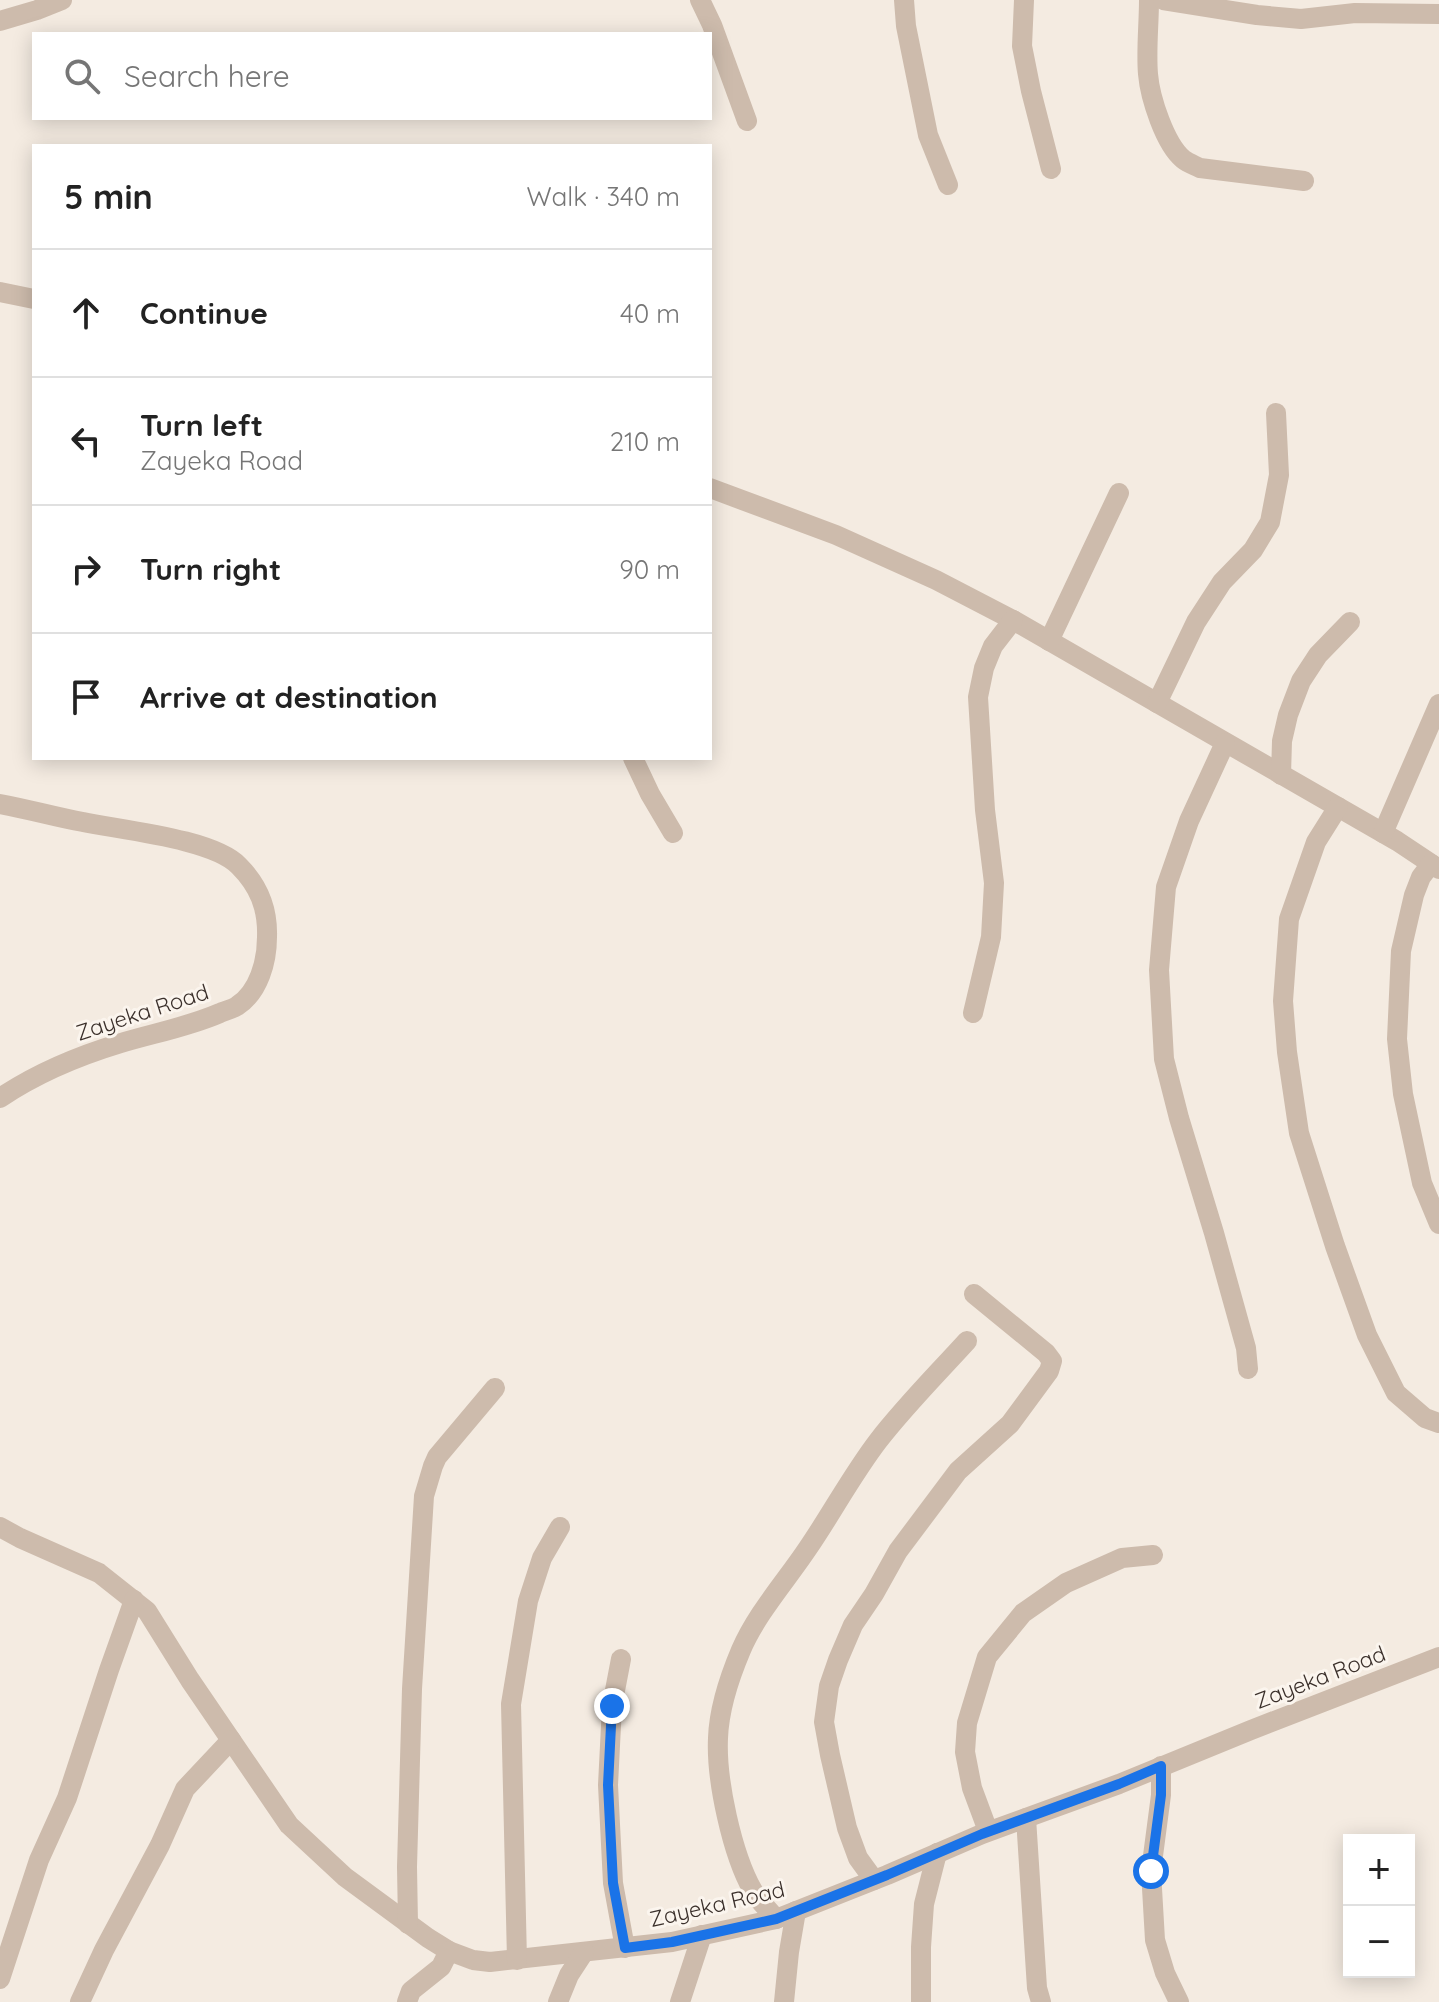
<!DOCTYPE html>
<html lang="en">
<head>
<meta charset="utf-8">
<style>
  :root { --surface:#fff; --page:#f6f6f6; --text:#222; --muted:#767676; --line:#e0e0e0 }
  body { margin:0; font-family:Quicksand,sans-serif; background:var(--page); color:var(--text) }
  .controls { position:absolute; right:24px; bottom:24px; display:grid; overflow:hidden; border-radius:0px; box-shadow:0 4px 20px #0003 }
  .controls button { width:72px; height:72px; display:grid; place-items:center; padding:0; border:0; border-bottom:2px solid var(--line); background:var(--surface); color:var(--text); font:40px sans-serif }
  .stop { position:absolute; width:24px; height:24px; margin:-18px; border:6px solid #1a73e8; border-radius:50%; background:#fff }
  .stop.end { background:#1a73e8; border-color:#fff; box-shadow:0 2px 8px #0008 }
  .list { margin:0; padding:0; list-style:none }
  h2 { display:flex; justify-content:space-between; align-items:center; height:104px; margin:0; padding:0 32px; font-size:34px }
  h2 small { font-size:26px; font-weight:400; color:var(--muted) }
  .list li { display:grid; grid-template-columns:52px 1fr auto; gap:24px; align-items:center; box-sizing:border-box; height:128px; padding:0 32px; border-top:2px solid var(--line) }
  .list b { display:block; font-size:30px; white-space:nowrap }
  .list p { margin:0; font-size:26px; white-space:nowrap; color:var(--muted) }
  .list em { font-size:26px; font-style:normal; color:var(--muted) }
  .icon { flex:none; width:44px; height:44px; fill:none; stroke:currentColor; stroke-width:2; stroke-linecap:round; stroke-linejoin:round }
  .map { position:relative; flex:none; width:1439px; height:2002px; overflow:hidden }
  .search { position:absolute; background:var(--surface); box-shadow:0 4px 20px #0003; left:32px; top:32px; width:680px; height:88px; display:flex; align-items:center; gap:20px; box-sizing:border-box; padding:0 28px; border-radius:0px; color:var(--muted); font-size:30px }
  .panel { position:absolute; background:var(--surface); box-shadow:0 4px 20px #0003; left:32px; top:144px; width:680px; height:616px; border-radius:0px }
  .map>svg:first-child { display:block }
</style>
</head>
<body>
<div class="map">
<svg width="1439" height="2002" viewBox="0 0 1439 2002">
  <rect width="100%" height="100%" fill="#f4ebe1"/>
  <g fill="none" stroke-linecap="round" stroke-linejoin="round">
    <!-- minor -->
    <g stroke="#cdbbac" stroke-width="20">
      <polyline points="700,0 712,25 747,121"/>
      <polyline points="904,0 906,26 928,135 948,185"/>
      <polyline points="1024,0 1022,46 1031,91 1051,169"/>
      <path d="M1149,0C1149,24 1146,50 1148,74C1150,98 1165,144 1183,159C1188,163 1194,165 1200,168L1304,181"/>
      <polyline points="1163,0 1257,15 1301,19 1355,13 1439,14"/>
      <polyline points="0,21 37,10 62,0"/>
      <polyline points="0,292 34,299"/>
      <polyline points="710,488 836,535 936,580 1013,620 1397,841 1439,869"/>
      <polyline points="1049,641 1119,493"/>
      <polyline points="1157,703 1196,622 1222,582 1253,550 1270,522 1279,475 1276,413"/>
      <polyline points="1225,743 1189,821 1166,887 1159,970 1164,1059 1179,1118 1214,1233 1246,1348 1248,1369"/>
      <polyline points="633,758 650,794 673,833"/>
      <polyline points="1281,775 1282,741 1288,715 1301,681 1318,655 1350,622"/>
      <path d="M0,804C28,809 55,817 83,822C121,830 214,839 239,866C259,886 268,908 267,937C267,961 259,992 237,1006C232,1009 225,1011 220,1013C188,1027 154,1033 121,1043C78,1056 37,1073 0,1098"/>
      <polyline points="1338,807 1316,842 1289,919 1283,1001 1287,1052 1299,1133 1335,1246 1367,1335 1396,1393 1425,1418 1439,1423"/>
      <polyline points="1383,833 1439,704"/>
      <polyline points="1431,864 1421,877 1414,895 1401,951 1397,1039 1403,1094 1422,1183 1439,1224"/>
      <polyline points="973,1013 991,937 994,883 985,810 978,697 984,668 993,646 1013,620"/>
      <polyline points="0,1527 20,1538 99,1573 147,1611 190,1680 289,1825 345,1877 428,1938 449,1951 473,1960 490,1962 672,1942 776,1919 887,1875 982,1834 1119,1784 1251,1730 1439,1657"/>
      <polyline points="621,1659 612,1706 608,1785 613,1883 625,1948"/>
      <polyline points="1161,1766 1161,1795 1151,1871 1155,1940 1165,1973 1179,2002"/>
      <polyline points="1026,1818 1037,1988 1041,2002"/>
      <polyline points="988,1831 972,1788 965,1752 967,1723 987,1657 1023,1613 1066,1583 1122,1558 1153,1555"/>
      <polyline points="874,1880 858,1858 847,1828 830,1755 824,1722 829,1686 838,1660 853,1625 874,1594 898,1551 958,1471 1010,1424 1049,1371 1052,1361 1046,1353 974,1294"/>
      <path d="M776,1919C769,1910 759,1901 753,1891C732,1854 716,1780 718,1738C719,1709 730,1676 741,1650C757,1613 786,1581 808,1548C832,1513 852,1475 878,1441C905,1406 937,1374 967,1341"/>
      <polyline points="408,1924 407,1867 412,1689 424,1496 433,1466 437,1457 495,1388"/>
      <polyline points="517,1960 511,1704 528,1601 542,1558 560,1527"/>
      <polyline points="0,1979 39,1860 67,1798 109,1670 134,1600"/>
      <polyline points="80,2002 104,1950 160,1845 185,1789 231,1740"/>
      <polyline points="407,2002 411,1991 441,1967 449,1951"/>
      <polyline points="558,2002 569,1975 584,1952"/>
      <polyline points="680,2002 702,1935"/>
      <polyline points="784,2002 789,1952 796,1911"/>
      <polyline points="921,2002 921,1947 924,1904 937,1853"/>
    </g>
  </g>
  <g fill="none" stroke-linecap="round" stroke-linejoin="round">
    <!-- route -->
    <polyline stroke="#1a73e8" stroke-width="10" points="612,1706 608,1785 613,1883 625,1948 672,1942 776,1919 887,1875 982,1834 1119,1784 1161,1766 1161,1795 1151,1871"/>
  </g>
  <g text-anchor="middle" stroke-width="6" stroke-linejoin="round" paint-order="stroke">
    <!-- street labels -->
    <g font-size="22" fill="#3b302b" stroke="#fbf5ee">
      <text transform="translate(142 1012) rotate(-18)" y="8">Zayeka Road</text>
      <text transform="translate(1320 1677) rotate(-21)" y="8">Zayeka Road</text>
      <text transform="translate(717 1904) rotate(-13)" y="8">Zayeka Road</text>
    </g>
  </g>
</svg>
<div class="controls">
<button>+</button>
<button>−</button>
</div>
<div class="stop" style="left:1151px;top:1871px"></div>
<div class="stop end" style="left:612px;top:1706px"></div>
<div class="search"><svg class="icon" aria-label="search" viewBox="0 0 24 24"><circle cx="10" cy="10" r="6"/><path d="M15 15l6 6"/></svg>Search here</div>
<section class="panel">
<h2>5 min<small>Walk · 340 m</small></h2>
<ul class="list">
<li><svg class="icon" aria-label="ahead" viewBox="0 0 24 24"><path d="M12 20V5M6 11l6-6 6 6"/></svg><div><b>Continue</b></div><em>40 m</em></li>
<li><svg class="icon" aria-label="left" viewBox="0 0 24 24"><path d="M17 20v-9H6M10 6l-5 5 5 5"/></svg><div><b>Turn left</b><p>Zayeka Road</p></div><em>210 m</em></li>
<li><svg class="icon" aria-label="right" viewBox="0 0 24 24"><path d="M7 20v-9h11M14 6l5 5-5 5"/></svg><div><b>Turn right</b></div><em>90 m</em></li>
<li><svg class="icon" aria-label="arrive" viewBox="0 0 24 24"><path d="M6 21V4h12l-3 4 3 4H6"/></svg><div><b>Arrive at destination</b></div></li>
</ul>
</section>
</div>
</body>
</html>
